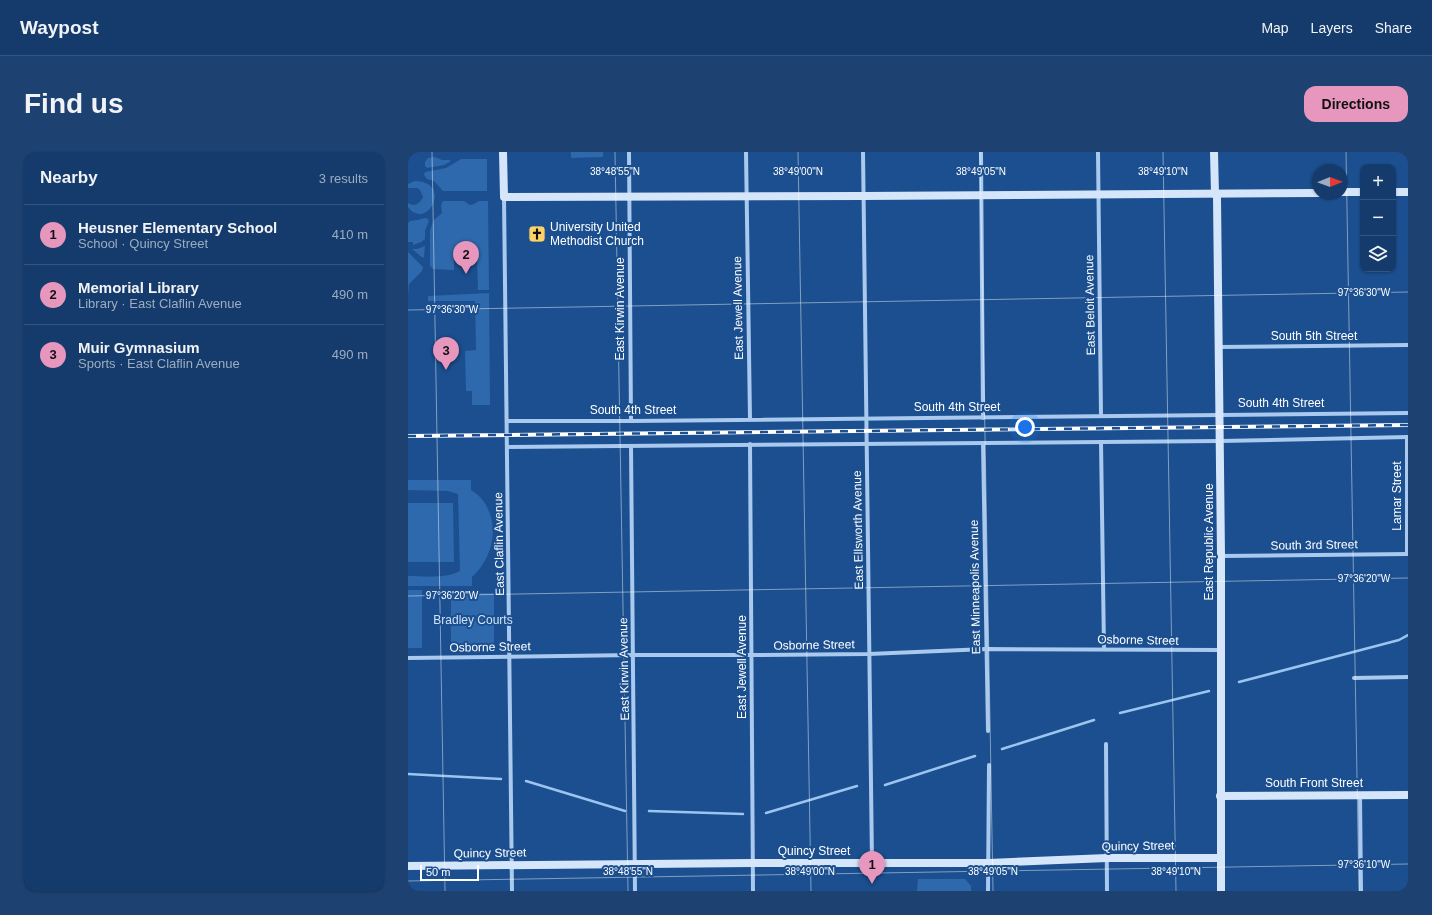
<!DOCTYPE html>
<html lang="en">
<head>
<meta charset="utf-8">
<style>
  :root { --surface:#143b6b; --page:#1d4271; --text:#f1f3f6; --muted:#9dadc1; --line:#33557e; --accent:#e797bd }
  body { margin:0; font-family:Helvetica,sans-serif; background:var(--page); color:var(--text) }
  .controls { position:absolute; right:12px; top:12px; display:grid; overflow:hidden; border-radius:8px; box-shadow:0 1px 3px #0004 }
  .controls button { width:36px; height:36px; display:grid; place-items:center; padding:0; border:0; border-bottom:1px solid var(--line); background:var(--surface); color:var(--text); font:20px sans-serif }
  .compass { position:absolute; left:904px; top:12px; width:36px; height:36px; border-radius:50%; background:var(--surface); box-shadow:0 1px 3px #0004; rotate:89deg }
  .scale { position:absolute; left:12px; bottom:10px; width:59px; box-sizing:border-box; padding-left:4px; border:2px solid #fff; border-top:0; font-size:11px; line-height:14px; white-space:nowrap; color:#fff; -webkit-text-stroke:3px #1b4f8f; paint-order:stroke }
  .you { position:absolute; left:617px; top:275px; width:14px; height:14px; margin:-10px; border:3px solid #fff; border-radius:50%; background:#1a73e8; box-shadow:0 0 0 6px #1a73e833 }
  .badge { display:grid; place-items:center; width:26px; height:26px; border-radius:50%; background:var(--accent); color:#111; font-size:13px; font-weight:700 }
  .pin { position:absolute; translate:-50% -33px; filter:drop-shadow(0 1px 2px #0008) }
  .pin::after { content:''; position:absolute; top:21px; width:14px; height:12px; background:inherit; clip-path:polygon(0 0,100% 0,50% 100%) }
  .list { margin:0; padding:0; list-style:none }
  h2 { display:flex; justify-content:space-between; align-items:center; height:52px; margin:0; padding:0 16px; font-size:17px }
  h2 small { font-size:13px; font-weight:400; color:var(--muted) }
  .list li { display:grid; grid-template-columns:26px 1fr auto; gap:12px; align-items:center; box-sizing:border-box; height:60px; padding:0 16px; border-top:1px solid var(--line) }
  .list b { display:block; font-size:15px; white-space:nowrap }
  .list p { margin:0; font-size:13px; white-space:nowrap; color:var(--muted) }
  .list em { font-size:13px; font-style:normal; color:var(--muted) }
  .icon { flex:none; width:22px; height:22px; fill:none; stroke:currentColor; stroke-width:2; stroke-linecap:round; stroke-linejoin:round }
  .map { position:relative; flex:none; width:1000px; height:739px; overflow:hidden; border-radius:12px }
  header { display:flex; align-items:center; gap:24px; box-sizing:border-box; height:56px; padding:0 20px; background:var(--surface); border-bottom:1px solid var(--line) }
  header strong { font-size:19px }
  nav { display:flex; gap:22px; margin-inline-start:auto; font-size:14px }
  .intro { display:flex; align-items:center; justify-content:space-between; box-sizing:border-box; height:96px; padding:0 24px }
  h1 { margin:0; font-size:28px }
  .button { padding:10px 18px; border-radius:12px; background:var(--accent); color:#111; font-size:14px; font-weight:700 }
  main { display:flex; gap:24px; padding:0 24px }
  aside { flex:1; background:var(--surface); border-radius:12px; box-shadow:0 1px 3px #0004 }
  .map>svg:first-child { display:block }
</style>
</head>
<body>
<header>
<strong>Waypost</strong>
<nav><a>Map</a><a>Layers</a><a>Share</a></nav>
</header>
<div class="intro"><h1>Find us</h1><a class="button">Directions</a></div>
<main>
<aside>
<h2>Nearby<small>3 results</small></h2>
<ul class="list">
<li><span class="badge">1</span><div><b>Heusner Elementary School</b><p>School · Quincy Street</p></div><em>410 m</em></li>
<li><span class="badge">2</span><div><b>Memorial Library</b><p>Library · East Claflin Avenue</p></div><em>490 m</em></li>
<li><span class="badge">3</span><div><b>Muir Gymnasium</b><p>Sports · East Claflin Avenue</p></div><em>490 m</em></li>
</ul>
</aside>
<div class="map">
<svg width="1000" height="739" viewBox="0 0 1000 739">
  <rect width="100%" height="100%" fill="#1b4f8f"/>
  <!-- green -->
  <g fill="#2e69ad">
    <polygon points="163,0 195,0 195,5 163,6"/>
    <polygon points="27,5 34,8 41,8 43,9 36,13 19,16 17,14 17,10 20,6"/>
    <polygon points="53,7 79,7 79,39 35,39 26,29 19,27 16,23 17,20 38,16"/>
    <path d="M7,29C46,30 19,80 0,55V51C6,55 12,52 15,45L12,38L9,36H0V32Z"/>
    <polygon points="35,49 56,49 62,53 66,52 71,49 80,49 81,138 70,138 69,105 46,105 46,118 25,117 22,114 22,78 26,68 34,61 33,53"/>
    <polygon points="17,66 19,66 21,69 17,79 17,87 13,90 5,93 5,90 0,90 0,71 2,69 10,68"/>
    <polygon points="17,94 16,105 15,106 4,97 9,97"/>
    <polygon points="0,100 15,115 14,119 1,132 0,144"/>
    <polygon points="81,141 82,253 64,253 64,239 58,239 57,199 68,198 67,149 20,149 20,144"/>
    <path d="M0,328H63V338C66,340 70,343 73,346C93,370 86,405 64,425V434H0V424C16,424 37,427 52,419L50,342L40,339L0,338Z"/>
    <polygon points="0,351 45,351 46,410 0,410"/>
    <rect x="0" y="438" width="14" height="58"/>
    <rect x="43" y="441" width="43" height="53"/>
    <polygon points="510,727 557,727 563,734 563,739 509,739"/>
  </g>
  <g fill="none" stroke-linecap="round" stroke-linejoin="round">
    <!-- stream -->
    <g stroke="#9cc4f0" stroke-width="2.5">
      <polyline points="831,530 991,488 1000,483"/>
      <polyline points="712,561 801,539"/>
      <polyline points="594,597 686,568"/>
      <polyline points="0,622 93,627"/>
      <polyline points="118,629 217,659"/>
      <polyline points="477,633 567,604"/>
      <polyline points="241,659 335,662"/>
      <polyline points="358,661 449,634"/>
    </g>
    <!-- street -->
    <g stroke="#a9c9ee" stroke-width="4">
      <polyline points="221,0 223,269"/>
      <polyline points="338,0 342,267"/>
      <polyline points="455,0 464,711"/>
      <polyline points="573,0 575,266"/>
      <polyline points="690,0 693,263"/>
      <polyline points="96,45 104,739"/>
      <polyline points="811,195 1000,193"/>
      <polyline points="99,269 223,269 1000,261"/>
      <polyline points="999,285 999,402"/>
      <polyline points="693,290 696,497"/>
      <polyline points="575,291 580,579"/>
      <polyline points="342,292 345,739"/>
      <polyline points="223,294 227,739"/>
      <polyline points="99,295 812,289 1000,285"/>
      <polyline points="813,404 1000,402"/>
      <polyline points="0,506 226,503 344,503 461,502 578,497 813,498"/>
      <polyline points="946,526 1000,525"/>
      <polyline points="698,592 699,739"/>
      <polyline points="952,643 953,739"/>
      <polyline points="580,739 581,613"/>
    </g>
    <!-- secondary -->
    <g stroke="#d6e6fa" stroke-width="8">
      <polyline points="95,0 96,45 455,44 910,41"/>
      <polyline points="806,0 807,42 809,45 813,404 813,739"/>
      <polyline points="934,40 955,40"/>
      <polyline points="985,40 1000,40"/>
      <polyline points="812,644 1000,643"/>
      <polyline points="0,714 345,711 581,711 699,706 812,706"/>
    </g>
    <!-- rail casing -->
    <g stroke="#fff" stroke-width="4">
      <polyline id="rail" points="0,284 1000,273"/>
    </g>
    <!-- rail -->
    <use href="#rail" stroke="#1b4f8f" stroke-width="2.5" stroke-dasharray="8" stroke-linecap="butt"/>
  </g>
  <!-- ticks -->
  <path fill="none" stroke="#fff" stroke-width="1" stroke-opacity="0.45" d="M24,0L37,739M207,0L220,739M390,0L403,739M572,0L585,739M755,0L768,739M938,0L951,739M0,158L1000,140M0,444L1000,426M0,729L1000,712"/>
  <!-- icons -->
  <defs>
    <g id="church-square" transform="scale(0.9)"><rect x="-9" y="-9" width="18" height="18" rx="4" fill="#ffd166" stroke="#1b4f8f"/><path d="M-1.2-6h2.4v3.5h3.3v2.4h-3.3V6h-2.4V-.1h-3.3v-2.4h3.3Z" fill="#111"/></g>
  </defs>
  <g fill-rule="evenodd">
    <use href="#church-square" x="129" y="82"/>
  </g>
  <g text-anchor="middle" stroke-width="4" stroke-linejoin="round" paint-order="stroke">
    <!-- poi labels -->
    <g font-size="12" fill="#fff" stroke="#1b4f8f" text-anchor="start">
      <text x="142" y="79">University United<tspan x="142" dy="14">Methodist Church</tspan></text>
    </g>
    <!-- street labels -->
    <g font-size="12" fill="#fff" stroke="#1b4f8f">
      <text transform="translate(682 153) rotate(-91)" y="4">East Beloit Avenue</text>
      <text transform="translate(330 156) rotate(-91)" y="4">East Jewell Avenue</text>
      <text transform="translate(212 157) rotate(-90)" y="4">East Kirwin Avenue</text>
      <text x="906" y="188">South 5th Street</text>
      <text x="873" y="255">South 4th Street</text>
      <text x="549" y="259">South 4th Street</text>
      <text x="225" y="262">South 4th Street</text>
      <text transform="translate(989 344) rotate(-90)" y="4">Lamar Street</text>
      <text transform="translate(450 378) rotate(-91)" y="4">East Ellsworth Avenue</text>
      <text transform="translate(801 390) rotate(-90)" y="4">East Republic Avenue</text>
      <text transform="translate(91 392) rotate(-91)" y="4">East Claflin Avenue</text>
      <text transform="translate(906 393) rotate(-1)" y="4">South 3rd Street</text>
      <text transform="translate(567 435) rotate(-91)" y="4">East Minneapolis Avenue</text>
      <text transform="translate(730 488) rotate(1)" y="4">Osborne Street</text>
      <text transform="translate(406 493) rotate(-1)" y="4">Osborne Street</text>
      <text transform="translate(82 495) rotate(-1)" y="4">Osborne Street</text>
      <text transform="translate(334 515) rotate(-90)" y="4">East Jewell Avenue</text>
      <text transform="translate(216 517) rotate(-91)" y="4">East Kirwin Avenue</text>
      <text x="906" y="635">South Front Street</text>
      <text transform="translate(730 694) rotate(-1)" y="4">Quincy Street</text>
      <text x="406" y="703">Quincy Street</text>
      <text transform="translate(82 701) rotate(-1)" y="4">Quincy Street</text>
    </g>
    <!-- park labels -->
    <g font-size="12" fill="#cfe3fa" stroke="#1b4f8f">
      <text x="65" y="472">Bradley Courts</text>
    </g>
  </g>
  <g font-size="10" text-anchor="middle" fill="#fff" stroke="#1b4f8f" stroke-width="4" stroke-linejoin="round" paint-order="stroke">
    <text x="207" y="23">38°48'55"N</text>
    <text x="390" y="23">38°49'00"N</text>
    <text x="573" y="23">38°49'05"N</text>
    <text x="755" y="23">38°49'10"N</text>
    <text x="956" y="144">97°36'30"W</text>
    <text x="44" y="161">97°36'30"W</text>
    <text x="956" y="430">97°36'20"W</text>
    <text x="44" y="447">97°36'20"W</text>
    <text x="956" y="716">97°36'10"W</text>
    <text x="220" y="723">38°48'55"N</text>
    <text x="402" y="723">38°49'00"N</text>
    <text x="585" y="723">38°49'05"N</text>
    <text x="768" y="723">38°49'10"N</text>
  </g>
</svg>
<div class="controls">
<button>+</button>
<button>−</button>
<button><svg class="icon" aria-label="layers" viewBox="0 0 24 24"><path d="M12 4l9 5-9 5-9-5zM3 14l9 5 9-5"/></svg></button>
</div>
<svg class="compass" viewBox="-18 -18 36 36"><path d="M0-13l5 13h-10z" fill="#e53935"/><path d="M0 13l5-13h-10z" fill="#9dadc1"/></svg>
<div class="scale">50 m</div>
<div class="you"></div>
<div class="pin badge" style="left:464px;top:732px">1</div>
<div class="pin badge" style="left:58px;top:122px">2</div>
<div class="pin badge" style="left:38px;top:218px">3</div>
</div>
</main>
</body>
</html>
